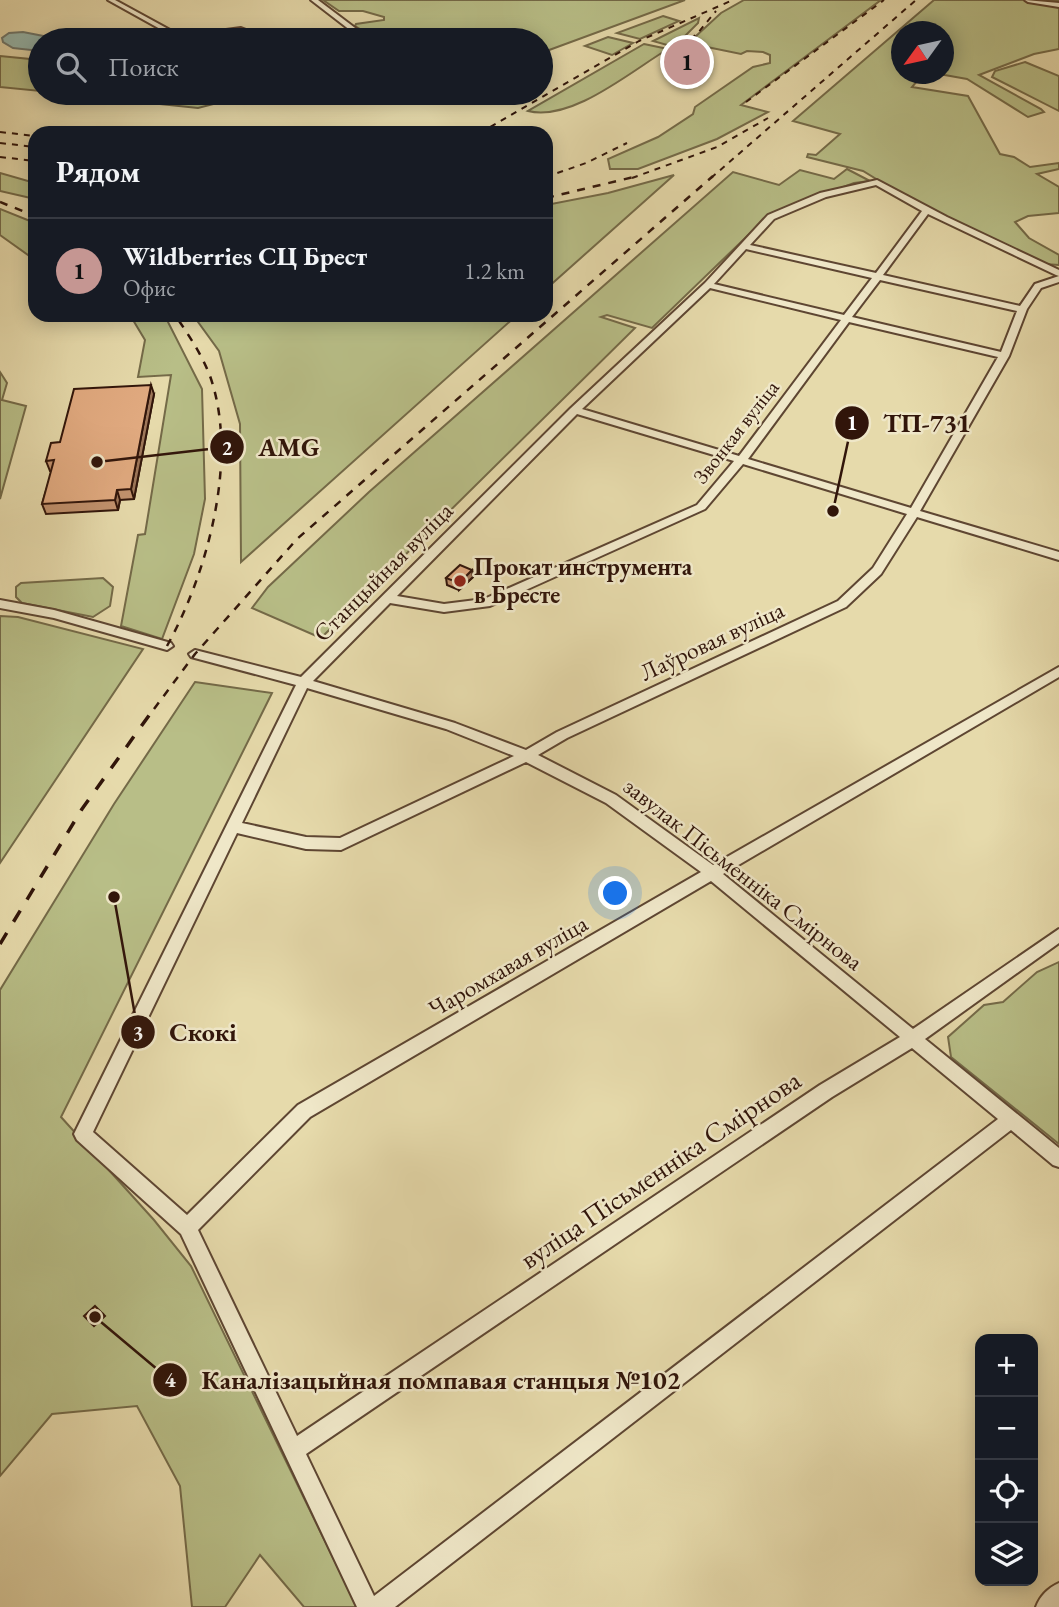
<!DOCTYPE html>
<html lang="ru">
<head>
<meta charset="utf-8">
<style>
  :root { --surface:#171b24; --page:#20242c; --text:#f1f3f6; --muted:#9ea1a6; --line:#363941; --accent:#c59692 }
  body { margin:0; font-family:"EB Garamond",serif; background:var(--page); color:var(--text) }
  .controls { position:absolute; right:21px; bottom:21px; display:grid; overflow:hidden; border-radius:14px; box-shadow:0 4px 18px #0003 }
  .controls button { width:63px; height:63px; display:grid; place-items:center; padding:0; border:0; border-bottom:2px solid var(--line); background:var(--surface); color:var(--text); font:35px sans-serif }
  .compass { position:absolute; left:891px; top:21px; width:63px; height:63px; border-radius:50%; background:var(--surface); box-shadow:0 4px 18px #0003; rotate:237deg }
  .you { position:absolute; left:616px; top:894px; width:24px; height:24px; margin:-18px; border:5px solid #fff; border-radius:50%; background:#1a73e8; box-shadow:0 0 0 10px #1a73e833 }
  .badge { display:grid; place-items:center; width:46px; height:46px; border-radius:50%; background:var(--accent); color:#111; font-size:23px; font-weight:700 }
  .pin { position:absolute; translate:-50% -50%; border:4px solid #fff; box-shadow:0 2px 7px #0006 }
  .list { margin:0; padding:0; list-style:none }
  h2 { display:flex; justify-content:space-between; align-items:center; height:91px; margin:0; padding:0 28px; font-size:30px }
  h2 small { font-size:23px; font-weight:400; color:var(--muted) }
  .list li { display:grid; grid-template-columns:46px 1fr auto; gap:21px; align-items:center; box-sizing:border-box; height:105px; padding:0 28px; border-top:2px solid var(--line) }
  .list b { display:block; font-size:26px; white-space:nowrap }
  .list p { margin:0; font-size:23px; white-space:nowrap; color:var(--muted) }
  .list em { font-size:23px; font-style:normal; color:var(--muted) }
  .icon { flex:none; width:38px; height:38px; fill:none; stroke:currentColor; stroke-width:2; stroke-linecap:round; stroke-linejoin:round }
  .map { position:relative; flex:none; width:1059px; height:1607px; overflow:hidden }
  .search { position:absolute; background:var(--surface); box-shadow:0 4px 18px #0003; left:28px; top:28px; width:525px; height:77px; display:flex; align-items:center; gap:18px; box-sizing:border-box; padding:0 24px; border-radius:38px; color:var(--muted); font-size:26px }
  .panel { position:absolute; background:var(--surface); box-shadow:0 4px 18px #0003; left:28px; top:126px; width:525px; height:196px; border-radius:21px }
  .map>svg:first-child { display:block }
</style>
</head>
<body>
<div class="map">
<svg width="1059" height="1607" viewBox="0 0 1059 1607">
  <rect width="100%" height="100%" fill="#e6daab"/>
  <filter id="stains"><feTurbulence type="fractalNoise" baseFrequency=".00286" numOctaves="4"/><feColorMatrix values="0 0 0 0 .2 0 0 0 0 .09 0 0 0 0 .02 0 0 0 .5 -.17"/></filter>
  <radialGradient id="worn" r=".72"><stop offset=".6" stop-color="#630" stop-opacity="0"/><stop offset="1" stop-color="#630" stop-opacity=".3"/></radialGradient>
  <!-- green -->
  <g fill="#b8be87" stroke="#746a48" stroke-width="2">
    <path d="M323,0H685L541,53V40H429C405,28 380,43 355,26L356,24L384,20V17L363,11H339Z"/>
    <polygon points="744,0 881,0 741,105 768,112 717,139 638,169 610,169 608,159 658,137 693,114 695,107 753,67 770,63 770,55 763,52 747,51 741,54 707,47 683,48 721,13"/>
    <polygon points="934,0 1059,0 1059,49 1034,54 979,75 1041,109 1044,112 1028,117 967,79 939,74 944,74 944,32 902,32 902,74 923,74 912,87 968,96 1000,154 1014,157 1030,167 1059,163 1059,169 1037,174 1059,187 1059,213 1028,216 1015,222 1029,238 1059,255 1059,265 1044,264 979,234 904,196 863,171 807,157 808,154 816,155 840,134 793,121"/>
    <polygon points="663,16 679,21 640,39 617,33"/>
    <polygon points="699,18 698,23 674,47 653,41"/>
    <polygon points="608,37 633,43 612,55 585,46"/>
    <path d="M644,44L668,49C631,71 572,122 528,111Z"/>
    <polygon points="0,56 40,60 40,91 0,87"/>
    <polygon points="1025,62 1059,76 1059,111 992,77 995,71"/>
    <polygon points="54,93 247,93 245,96 198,108"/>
    <polygon points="847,169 870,181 854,183 770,214 652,328 607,315 601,317 635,328 321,638 252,608 268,587 369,492 733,172 779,185 800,170 834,179"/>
    <polygon points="0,173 35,183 35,199 0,191"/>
    <polygon points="674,175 546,289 546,205 608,193"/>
    <polygon points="0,209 35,223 35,260 0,235"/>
    <polygon points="130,315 163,315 166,318 202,389 205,499 194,554 162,639 121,626 138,535 145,534 171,375 138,377 145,340"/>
    <polygon points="193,315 517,315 241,562 240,424 219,351"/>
    <polygon points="0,372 7,383 2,400 26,406 0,499"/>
    <polygon points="103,578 113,587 110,606 93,617 22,603 16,597 16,587 21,583"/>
    <polygon points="0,616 18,617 143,649 0,863"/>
    <polygon points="195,682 272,693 61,1117 154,1220 191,1266 357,1607 304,1607 260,1555 225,1607 192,1607 180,1486 137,1406 52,1414 0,1476 0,990 114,804"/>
    <polygon points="1059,962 1059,1144 951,1057 948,1037 984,1005 1003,1002 1037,972"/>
  </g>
  <!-- water -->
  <polygon fill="#97bab0" stroke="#6e786e" stroke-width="2" points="23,32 64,40 40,40 40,51 13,48 3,42 2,38 9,33"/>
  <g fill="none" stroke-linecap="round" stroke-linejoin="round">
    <!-- minor casing -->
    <g stroke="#5e4632" stroke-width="4">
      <g id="minor">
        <polygon points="108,0 115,0 181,36 241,28 271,40 263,40 240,32 180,40"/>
        <polygon points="311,0 318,0 371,40 364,40 359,37"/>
        <polygon points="1025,0 1059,3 1059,7 1028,2"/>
        <path d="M877,180L947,217L1059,270V276L1056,275L928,214L883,275L1020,306L1035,284L1059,276V282L1041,288L1027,309L1009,356L920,511L1059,552V560L917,517L881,574L846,607L567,738L538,755L616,795L713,865L1059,667V677L723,874L913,1029L1059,929V943L925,1039L1059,1148V1167L1053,1165L1011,1130L395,1607H357L181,1234L77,1140L74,1134L296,685L191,657L189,654L195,650L301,677L571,408L705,283L768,215L820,193ZM876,185L922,211L876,273L750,245L774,219L826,197ZM746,249L872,278L844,315L714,284ZM880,280L1017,311L1001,352L852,317ZM710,288L841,320L739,456L582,409ZM849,322L998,357L911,508L748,459ZM577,414L734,461L697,505L484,599L444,604L397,596ZM743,464L907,514L873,568L838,601L557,732L526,750L455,723L313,681L390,603L444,612L490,606L705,509ZM307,688L446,729L514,756L340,838L306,837L242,823ZM526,762L606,803L701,872L298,1105L187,1215L93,1132L237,833L306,849L341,850ZM711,881L900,1037L820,1085L297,1436L198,1230L310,1117ZM912,1048L998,1119L374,1596L306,1454L832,1097Z"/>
        <polygon points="0,600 54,610 171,643 173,646 167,650 54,618 0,608"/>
        <path d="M1059,1583V1607H1036C1040,1596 1048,1588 1059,1583Z"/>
      </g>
    </g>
    <!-- minor -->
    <use href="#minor" fill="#efe7c8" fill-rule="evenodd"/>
    <!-- rail-far2 -->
    <g stroke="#31150a" stroke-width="2" stroke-dasharray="6 6" stroke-linecap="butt">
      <polyline points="671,53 697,34 716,11"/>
      <polyline points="746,102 884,0"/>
      <polyline points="0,132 35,136"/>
      <polyline points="480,133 639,41 733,0"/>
      <polyline points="0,143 35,147"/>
      <polyline points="0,157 35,161"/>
      <polyline points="546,177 586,163 627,143"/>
      <polyline points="632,178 717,147 768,118"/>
      <polyline points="711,178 916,0"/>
    </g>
    <!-- rail-far1 -->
    <g stroke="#31150a" stroke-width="2.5" stroke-dasharray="8 8" stroke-linecap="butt">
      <polyline points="546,198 638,176"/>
      <polyline points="0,202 35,216"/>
      <path d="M167,646C208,572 239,458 210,376C201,353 188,334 175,315"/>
      <polyline points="154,709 195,654 297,539 713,176"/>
    </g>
    <!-- rail -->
    <polyline stroke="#31150a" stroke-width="3.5" stroke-dasharray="13 13" stroke-linecap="butt" points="0,944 82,809 155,707"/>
  </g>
  <!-- wall -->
  <g fill="#c2926e" stroke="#31150a" stroke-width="2">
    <polygon points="154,394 134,499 120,500 118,510 46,514 42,504 52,471 50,471 46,461 60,442"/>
    <polygon points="472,570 473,577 459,590 447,585 446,578"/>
  </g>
  <!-- shaded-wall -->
  <g fill="#9e775a" stroke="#31150a" stroke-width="2">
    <polygon points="151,385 154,394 134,499 131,489"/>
    <polygon points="117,490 120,500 118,510 115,500"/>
    <polygon points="472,570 473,577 459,590 459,583"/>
    <polygon points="103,1314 105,1316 94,1326 92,1324"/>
  </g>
  <!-- building -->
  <g fill="#e1aa80" stroke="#31150a" stroke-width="2">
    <polygon points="151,385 131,489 117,490 115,500 42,504 54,460 46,461 51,443 60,442 74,389"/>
    <polygon points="460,565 472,570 459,583 446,578"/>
    <polygon points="95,1306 103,1314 92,1324 84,1316"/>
  </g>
  <!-- markers -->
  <circle fill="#8f2418" stroke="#efe7c8" stroke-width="2.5" cx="460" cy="581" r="7"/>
  <g text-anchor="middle" stroke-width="5" stroke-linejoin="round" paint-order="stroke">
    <!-- far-street labels -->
    <g font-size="21" fill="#31150a" stroke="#efe7c8">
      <text transform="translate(736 432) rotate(-52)" y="7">Звонкая вуліца</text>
    </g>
    <!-- poi labels -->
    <g font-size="24" font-weight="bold" fill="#31150a" stroke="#efe7c8" text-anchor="start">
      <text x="474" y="575">Прокат инструмента<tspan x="474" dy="28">в Бресте</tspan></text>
    </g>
    <!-- street labels -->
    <g font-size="24" fill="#31150a" stroke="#efe7c8">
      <text transform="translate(383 572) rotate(-45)" y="8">Станцыйная вуліца</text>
      <text transform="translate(712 641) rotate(-25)" y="8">Лаўровая вуліца</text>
      <text transform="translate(743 874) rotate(38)" y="8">завулак Пісьменніка Смірнова</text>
      <text transform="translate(508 966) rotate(-30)" y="8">Чаромхавая вуліца</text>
    </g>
    <!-- near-street labels -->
    <g font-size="28" fill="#31150a" stroke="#efe7c8">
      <text transform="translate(660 1169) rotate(-34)" y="10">вуліца Пісьменніка Смірнова</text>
    </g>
  </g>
  <!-- callouts -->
  <path fill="none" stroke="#31150a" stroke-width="2.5" d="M833 511L852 423M97 462L227 447M114 897L138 1032M95 1317L170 1380"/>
  <g fill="#31150a" stroke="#efe7c8" stroke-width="2.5">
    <circle cx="833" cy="511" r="7"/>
    <circle cx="97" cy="462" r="7"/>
    <circle cx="114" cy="897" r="7"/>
    <circle cx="95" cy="1317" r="7"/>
    <circle cx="852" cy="423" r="18"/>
    <circle cx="227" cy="447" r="18"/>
    <circle cx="138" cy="1032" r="18"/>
    <circle cx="170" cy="1380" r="18"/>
  </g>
  <g font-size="21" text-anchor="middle" font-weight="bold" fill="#fff">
    <text x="852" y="430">1</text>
    <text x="227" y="455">2</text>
    <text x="138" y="1040">3</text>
    <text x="170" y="1387">4</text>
  </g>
  <g font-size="26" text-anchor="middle" font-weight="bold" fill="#31150a" stroke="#efe7c8" stroke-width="5" stroke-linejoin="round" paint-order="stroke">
    <text x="927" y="432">ТП-731</text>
    <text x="289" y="456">AMG</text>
    <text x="203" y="1041">Скокі</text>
    <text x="441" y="1389">Каналізацыйная помпавая станцыя №102</text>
  </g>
  <rect width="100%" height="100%" filter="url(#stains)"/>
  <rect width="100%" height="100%" fill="url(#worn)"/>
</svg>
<div class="controls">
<button>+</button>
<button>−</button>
<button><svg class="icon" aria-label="locate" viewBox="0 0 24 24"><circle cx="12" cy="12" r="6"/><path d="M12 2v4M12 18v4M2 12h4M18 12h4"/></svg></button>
<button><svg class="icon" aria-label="layers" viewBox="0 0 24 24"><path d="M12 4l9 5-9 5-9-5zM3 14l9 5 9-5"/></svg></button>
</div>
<svg class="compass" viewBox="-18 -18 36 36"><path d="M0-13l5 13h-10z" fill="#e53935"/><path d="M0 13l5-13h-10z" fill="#9ea1a6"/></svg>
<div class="you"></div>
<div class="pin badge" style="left:687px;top:62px">1</div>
<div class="search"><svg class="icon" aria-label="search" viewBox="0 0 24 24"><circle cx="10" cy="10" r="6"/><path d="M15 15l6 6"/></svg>Поиск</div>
<section class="panel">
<h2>Рядом<small></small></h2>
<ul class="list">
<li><span class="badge">1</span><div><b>Wildberries СЦ Брест</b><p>Офис</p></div><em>1.2 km</em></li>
</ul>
</section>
</div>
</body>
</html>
